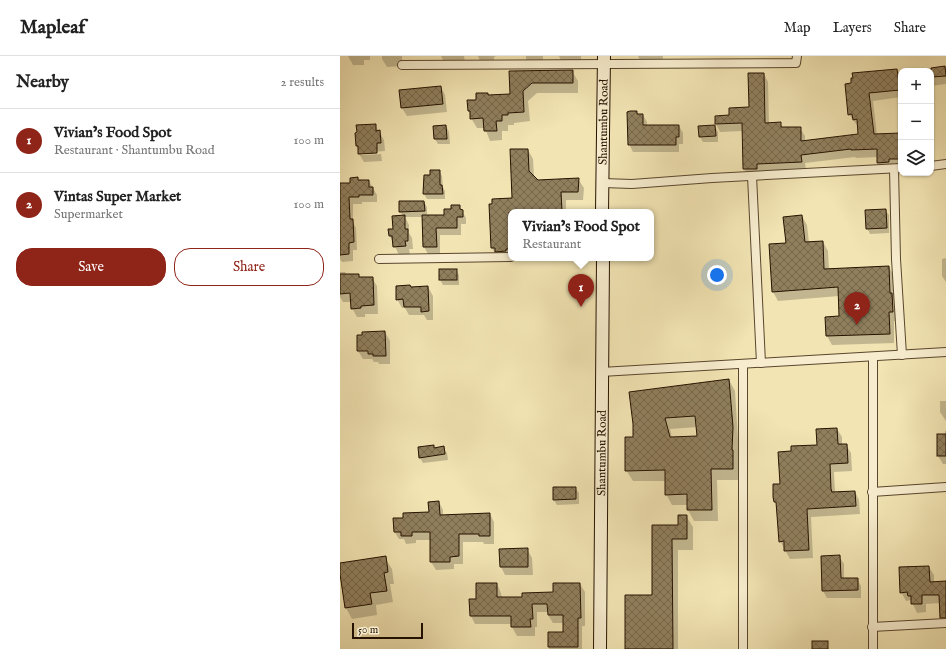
<!DOCTYPE html>
<html lang="en">
<head>
<meta charset="utf-8">
<style>
  :root { --surface:#fff; --page:#f2f2f2; --text:#222; --muted:#767676; --line:#e0e0e0; --accent:#8f2418 }
  body { margin:0; font-family:"IM FELL English",serif; background:var(--page); color:var(--text) }
  .controls { position:absolute; right:12px; top:12px; display:grid; overflow:hidden; border-radius:8px; box-shadow:0 1px 3px #0004 }
  .controls button { width:36px; height:36px; display:grid; place-items:center; padding:0; border:0; border-bottom:1px solid var(--line); background:var(--surface); color:var(--text); font:20px sans-serif }
  .scale { position:absolute; left:12px; bottom:10px; width:71px; box-sizing:border-box; padding-left:4px; border:2px solid #261200; border-top:0; font-size:11px; line-height:14px; white-space:nowrap; color:#261200; -webkit-text-stroke:3px #f7edce; paint-order:stroke }
  .you { position:absolute; left:377px; top:219px; width:14px; height:14px; margin:-10px; border:3px solid #fff; border-radius:50%; background:#1a73e8; box-shadow:0 0 0 6px #1a73e833 }
  .badge { display:grid; place-items:center; width:26px; height:26px; border-radius:50%; background:var(--accent); color:#fff; font-size:13px; font-weight:700 }
  .pin { position:absolute; translate:-50% -33px; filter:drop-shadow(0 1px 2px #0008) }
  .pin::after { content:''; position:absolute; top:21px; width:14px; height:12px; background:inherit; clip-path:polygon(0 0,100% 0,50% 100%) }
  .popup { position:absolute; left:168px; top:153px; width:146px; height:52px; box-sizing:border-box; display:grid; place-content:center; border-radius:8px; background:var(--surface); filter:drop-shadow(0 1px 3px #0005); font-size:13px; white-space:nowrap; color:var(--muted) }
  .popup b { font-size:15px; color:var(--text) }
  .popup::after { content:''; position:absolute; left:50%; top:100%; margin-left:-8px; border:8px solid transparent; border-top-color:var(--surface) }
  .list { margin:0; padding:0; list-style:none }
  h2 { display:flex; justify-content:space-between; align-items:center; height:52px; margin:0; padding:0 16px; font-size:17px }
  h2 small { font-size:13px; font-weight:400; color:var(--muted) }
  .list li { display:grid; grid-template-columns:26px 1fr auto; gap:12px; align-items:center; box-sizing:border-box; height:64px; padding:0 16px; border-top:1px solid var(--line) }
  .list b { display:block; font-size:15px; white-space:nowrap }
  .list p { margin:0; font-size:13px; white-space:nowrap; color:var(--muted) }
  .list em { font-size:13px; font-style:normal; color:var(--muted) }
  .actions { display:flex; gap:8px; padding:12px 16px }
  .actions a { flex:1; padding:9px 0; border:1px solid var(--accent); border-radius:16px; text-align:center; font-size:14px; color:var(--accent) }
  .actions .main { background:var(--accent); color:#fff }
  .icon { flex:none; width:22px; height:22px; fill:none; stroke:currentColor; stroke-width:2; stroke-linecap:round; stroke-linejoin:round }
  .map { position:relative; flex:none; width:606px; height:593px; overflow:hidden }
  header { display:flex; align-items:center; gap:24px; box-sizing:border-box; height:56px; padding:0 20px; background:var(--surface); border-bottom:1px solid var(--line) }
  header strong { font-size:19px }
  nav { display:flex; gap:22px; margin-inline-start:auto; font-size:14px }
  main { display:flex }
  aside { flex:1; background:var(--surface) }
  .map>svg:first-child { display:block }
</style>
</head>
<body>
<header>
<strong>Mapleaf</strong>
<nav><a>Map</a><a>Layers</a><a>Share</a></nav>
</header>
<main>
<aside>
<h2>Nearby<small>2 results</small></h2>
<ul class="list">
<li><span class="badge">1</span><div><b>Vivian’s Food Spot</b><p>Restaurant · Shantumbu Road</p></div><em>100 m</em></li>
<li><span class="badge">2</span><div><b>Vintas Super Market</b><p>Supermarket</p></div><em>100 m</em></li>
</ul>
<div class="actions"><a class="main">Save</a><a>Share</a></div>
</aside>
<div class="map">
<svg width="606" height="593" viewBox="0 0 606 593">
  <defs>
    <pattern id="building-cross-hatch" width="8" height="8" patternUnits="userSpaceOnUse"><rect width="8" height="8" fill="#907f5d"/><path d="M0 0l8 8M0 8l8-8" fill="none" stroke="#75674a"/></pattern>
  </defs>
  <rect width="100%" height="100%" fill="#f2e4b3"/>
  <filter id="stains"><feTurbulence type="fractalNoise" baseFrequency=".005" numOctaves="4"/><feColorMatrix values="0 0 0 0 .2 0 0 0 0 .09 0 0 0 0 .02 0 0 0 .5 -.17"/></filter>
  <radialGradient id="worn" r=".72"><stop offset=".6" stop-color="#630" stop-opacity="0"/><stop offset="1" stop-color="#630" stop-opacity=".3"/></radialGradient>
  <!-- shadow -->
  <g fill="#0003" fill-rule="evenodd">
    <polygon points="8,0 30,0 30,4 24,4 24,9 13,9"/>
    <polygon points="42,0 62,0 62,10 47,11 42,3"/>
    <polygon points="101,0 124,0 125,6 105,8"/>
    <polygon points="138,0 156,0 154,1 154,10 142,10"/>
    <polygon points="186,0 203,0 203,11 191,11 186,3"/>
    <polygon points="219,0 241,0 241,8 224,11"/>
    <polygon points="298,0 323,0 322,10 302,8"/>
    <polygon points="606,10 606,28 591,30 591,15 568,15"/>
    <polygon points="556,14 558,16 561,16 561,41 533,45 537,79 561,78 561,75 561,111 543,115 538,107 538,101 516,102 515,101 465,107 466,114 408,121 404,113 403,75 380,76 376,68 410,52 424,18 428,26 429,68 440,67 443,72 460,72 465,80 465,86 519,79 519,72 509,58 508,48"/>
    <polygon points="232,15 238,25 238,37 197,37 188,45 190,65 174,67 174,69 168,69 168,75 162,75 162,84 150,85 145,72 137,72 131,62 129,55 137,45 148,38 149,40 171,39 170,16"/>
    <polygon points="101,31 105,39 107,56 67,60 62,52 60,35"/>
    <polygon points="297,56 298,59 303,59 307,66 307,70 339,70 343,77 343,88 339,88 339,96 293,96 289,88"/>
    <polygon points="35,69 44,84 45,95 20,97 22,99 41,98 42,105 24,106 19,98 17,90"/>
    <polygon points="106,70 109,76 110,88 98,88 95,83 94,71"/>
    <polygon points="375,70 378,76 378,86 363,86 360,81"/>
    <polygon points="188,94 193,103 194,121 198,125 238,123 244,132 243,144 226,144 226,156 171,156 171,202 157,201 152,192 173,143"/>
    <polygon points="99,115 102,120 103,131 105,135 105,143 87,143 84,138 91,120"/>
    <polygon points="18,122 19,125 29,125 37,139 37,146 22,146 22,148 13,148 13,166 16,172 17,194 13,194 13,205 2,206 0,203 0,128 11,128"/>
    <polygon points="84,146 87,151 87,160 105,160 119,150 126,162 126,168 121,168 121,179 100,179 100,198 88,198 84,191 83,161 65,161 69,169 69,177 72,182 73,193 69,193 70,198 59,199 50,180 63,160 60,156"/>
    <polygon points="545,154 549,159 549,177 530,178 527,172"/>
    <polygon points="462,160 467,169 469,187 483,186 488,195 489,214 549,211 554,220 557,265 554,265 554,287 492,289 487,280 500,261 499,240 438,245 433,236 447,188"/>
    <polygon points="606,202 606,226 602,220 602,203"/>
    <polygon points="116,214 119,219 119,229 103,229 100,224"/>
    <polygon points="0,216 5,216 7,219 18,219 20,222 32,222 37,230 38,258 25,258 25,261 17,261 12,252 11,246 3,246 0,241"/>
    <polygon points="88,231 93,240 93,264 87,264 84,259 69,259 65,252 62,252 57,243"/>
    <polygon points="45,276 50,285 50,308 39,308 38,306 34,306 32,303 23,303 18,295"/>
    <path d="M389,324L395,335L398,383V404L399,406V424H377L378,465H354L348,454V449H332L326,438V425H293L286,414L294,382V368ZM357,371L358,381L332,382L330,373Z"/>
    <polygon points="600,345 606,345 606,365 600,356"/>
    <polygon points="497,373 502,381 502,389 506,389 511,397 512,415 494,416 495,437 515,436 519,444 520,458 471,461 473,502 450,503 440,485 437,449 435,446 452,396 478,390"/>
    <polygon points="605,375 606,375 606,408 603,408 598,400 605,379"/>
    <polygon points="93,390 95,393 103,392 107,397 108,404 83,407 80,402"/>
    <polygon points="235,432 239,437 239,448 217,449 214,444"/>
    <polygon points="99,446 103,454 103,460 150,458 154,466 154,488 144,488 143,486 123,486 123,508 114,508 114,513 96,514 91,506 91,484 76,484 76,487 66,488 64,483 59,483 54,475 64,463 90,457"/>
    <polygon points="346,460 353,471 353,494 338,494 338,593 286,593 313,540 313,470 339,470"/>
    <polygon points="187,493 192,502 193,519 165,519 161,511"/>
    <polygon points="499,500 504,508 504,523 517,523 521,530 521,542 487,542 483,535"/>
    <polygon points="45,502 52,513 54,528 50,528 53,546 36,549 37,559 12,563 6,552 0,508"/>
    <polygon points="589,511 594,519 594,527 606,526 606,562 600,554 600,547 586,548 586,556 577,557 571,544 566,545 561,536"/>
    <polygon points="157,528 161,537 162,542 183,542 214,537 240,528 245,536 245,570 242,570 242,593 209,593 209,577 224,577 224,567 213,567 208,559 208,556 197,556 197,571 195,571 195,580 177,580 172,571 172,568 135,568 131,560 137,544"/>
  </g>
  <!-- building -->
  <g fill="url(#building-cross-hatch)" stroke="#261200" fill-rule="evenodd">
    <polygon points="605,10 606,20 592,21 591,12"/>
    <polygon points="557,13 560,34 529,37 534,78 561,77 561,103 549,103 549,106 537,107 537,93 511,94 511,93 461,99 462,106 417,108 417,113 403,113 402,67 375,68 375,60 389,59 389,52 409,51 408,17 424,17 425,67 441,66 441,71 461,71 461,85 518,78 517,63 513,64 512,58 508,59 505,28 511,27 511,22 513,22 512,17"/>
    <polygon points="233,14 233,27 192,27 183,35 184,56 168,57 168,59 162,59 162,65 156,65 157,75 144,75 143,62 130,63 130,55 128,55 127,44 136,44 136,37 148,37 148,39 170,38 169,15"/>
    <polygon points="101,30 103,48 61,52 59,34"/>
    <polygon points="290,55 297,55 297,58 303,58 303,69 339,69 339,81 336,81 336,89 288,89 287,56"/>
    <polygon points="36,68 36,75 40,74 41,87 37,87 37,97 18,98 18,90 16,90 15,77 17,76 16,69"/>
    <polygon points="106,69 107,83 94,83 93,70"/>
    <polygon points="375,69 376,80 359,81 358,70"/>
    <polygon points="170,93 188,93 189,115 198,124 239,122 238,136 221,136 222,156 169,156 170,193 166,193 166,195 155,196 155,192 151,192 149,148 152,148 152,143 172,142"/>
    <polygon points="90,114 100,114 100,129 102,129 103,138 83,138 84,119 90,119"/>
    <polygon points="18,121 18,124 29,124 29,131 33,131 33,139 19,139 19,141 9,141 10,163 13,163 14,186 9,187 9,198 0,199 0,127 10,127 10,122"/>
    <polygon points="59,145 84,145 85,155 59,156"/>
    <polygon points="111,149 120,149 120,153 123,154 123,161 117,161 117,172 96,172 97,191 83,191 82,159 104,159 104,153 111,153"/>
    <polygon points="546,153 547,172 526,173 525,154"/>
    <polygon points="65,159 65,173 68,173 68,185 65,185 66,190 53,191 52,180 49,180 48,173 53,173 52,160"/>
    <polygon points="462,159 465,186 483,185 484,213 549,210 550,237 552,237 553,256 549,256 550,278 486,280 485,261 499,260 498,231 432,236 429,188 446,187 443,161"/>
    <rect x="99" y="213" width="18" height="11"/>
    <polygon points="0,218 19,218 19,221 33,221 34,249 21,250 21,252 11,253 10,237 0,238"/>
    <polygon points="70,229 71,231 88,230 89,255 81,256 81,251 64,251 63,243 56,244 56,230"/>
    <polygon points="45,275 46,300 33,300 33,298 28,298 28,295 17,295 17,279 22,279 22,276"/>
    <path d="M389,323L393,371L392,394H393V413H371L372,454H347V438L325,439V414L285,415V381H293V368L289,336ZM355,360L357,380L330,381L325,362Z"/>
    <polygon points="497,372 498,388 507,388 508,407 490,408 491,433 492,436 515,435 516,450 467,453 469,494 444,495 444,485 439,486 436,446 434,446 433,441 433,428 440,428 438,396 451,395 451,390 477,389 476,373"/>
    <rect x="597" y="378" width="9" height="22"/>
    <polygon points="94,389 94,392 104,390 105,398 79,402 78,391"/>
    <polygon points="213,431 236,431 236,443 213,444"/>
    <polygon points="99,445 100,459 150,457 150,480 139,480 139,478 119,478 119,500 110,501 110,506 90,506 90,476 72,476 72,480 61,480 61,476 54,476 53,462 63,462 63,457 89,456 88,446"/>
    <polygon points="338,459 347,459 347,483 332,483 333,593 285,593 285,539 312,539 312,469 338,469"/>
    <polygon points="188,492 188,511 160,511 159,493"/>
    <polygon points="500,499 501,522 518,522 518,534 482,535 481,500"/>
    <polygon points="46,500 48,516 44,517 47,535 30,537 32,548 5,552 0,518 0,507"/>
    <polygon points="589,510 590,526 606,525 606,562 600,562 599,539 582,539 582,548 571,548 571,540 568,540 567,536 560,537 559,511"/>
    <polygon points="136,527 157,527 157,541 182,541 182,537 213,536 213,527 240,527 241,562 238,562 238,591 208,591 208,576 223,576 223,559 208,559 207,548 192,548 193,563 190,563 191,571 171,571 171,560 130,560 129,543 136,543"/>
    <rect x="472" y="585" width="16" height="8"/>
  </g>
  <g fill="none" stroke-linecap="round" stroke-linejoin="round">
    <!-- street casing -->
    <g stroke="#59462d" stroke-width="10">
      <g id="street">
        <polyline points="62,9 456,7 457,0"/>
        <polyline points="591,110 606,108"/>
        <polyline points="554,113 556,203 562,299"/>
        <polyline points="412,120 421,307"/>
        <polyline points="263,127 292,128 372,122 561,112"/>
        <polyline points="39,203 171,201"/>
        <polyline points="533,301 533,593"/>
        <polyline points="261,316 606,296"/>
        <polyline points="532,436 606,431"/>
        <polyline points="532,571 606,567"/>
        <polyline points="403,593 403,309"/>
      </g>
    </g>
    <!-- secondary casing -->
    <g stroke="#261200" stroke-width="14">
      <g id="secondary">
        <path id="s1" d="M262,156L264,0"/>
        <path id="s2" d="M260,593L263,202"/>
      </g>
    </g>
    <!-- street -->
    <use href="#street" stroke="#f7edce" stroke-width="8"/>
    <!-- secondary -->
    <use href="#secondary" stroke="#f7edce" stroke-width="12"/>
  </g>
  <g text-anchor="middle" stroke-width="3" stroke-linejoin="round" paint-order="stroke">
    <!-- street labels -->
    <g font-size="12" fill="#261200" stroke="#f7edce">
      <text dy="4" stroke="none"><textPath href="#s1" startOffset="90">Shantumbu Road</textPath></text>
      <text dy="4" stroke="none"><textPath href="#s2" startOffset="196">Shantumbu Road</textPath></text>
    </g>
  </g>
  <rect width="100%" height="100%" filter="url(#stains)"/>
  <rect width="100%" height="100%" fill="url(#worn)"/>
</svg>
<div class="controls">
<button>+</button>
<button>−</button>
<button><svg class="icon" aria-label="layers" viewBox="0 0 24 24"><path d="M12 4l9 5-9 5-9-5zM3 14l9 5 9-5"/></svg></button>
</div>
<div class="scale">50 m</div>
<div class="you"></div>
<div class="pin badge" style="left:241px;top:251px">1</div>
<div class="popup"><b>Vivian’s Food Spot</b>Restaurant</div>
<div class="pin badge" style="left:517px;top:269px">2</div>
</div>
</main>
</body>
</html>
